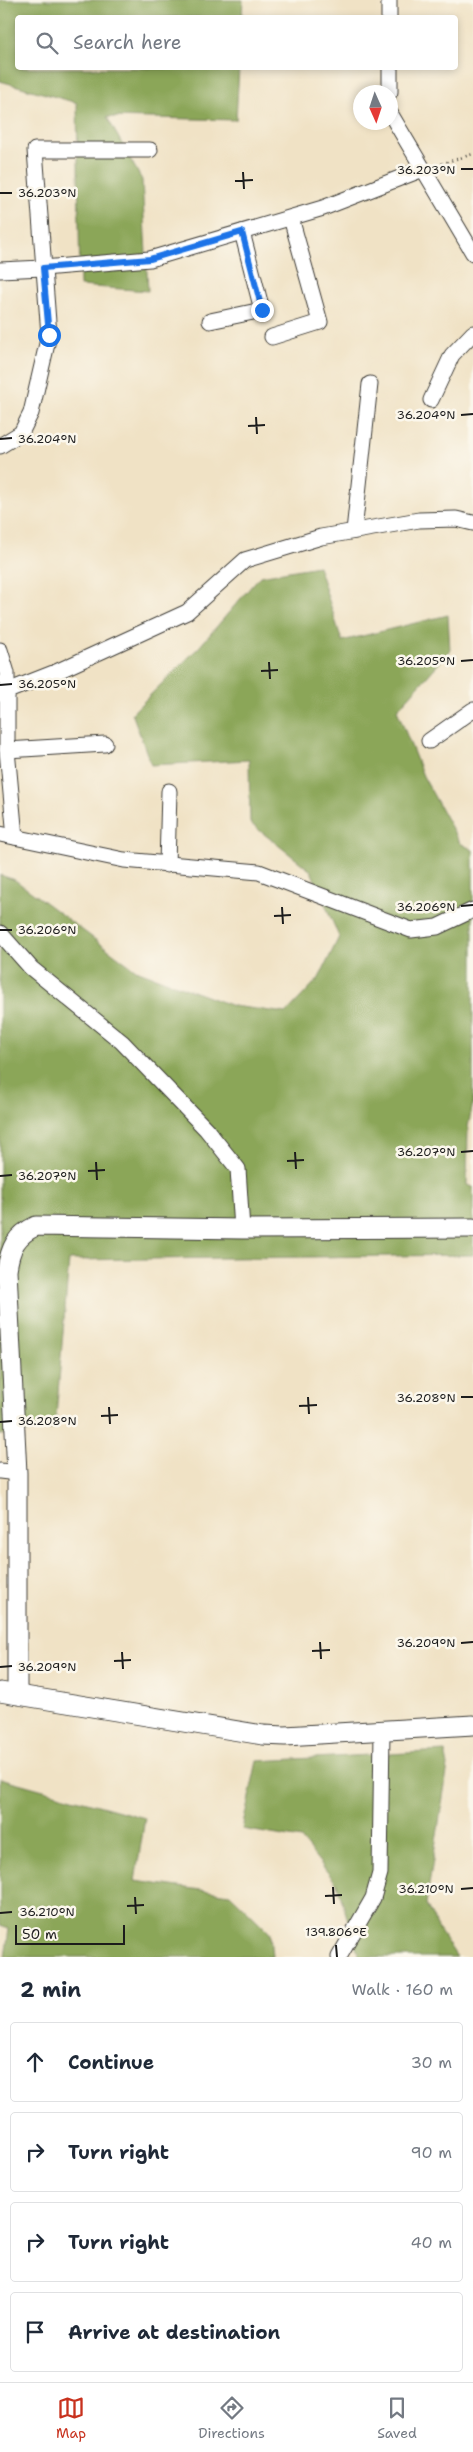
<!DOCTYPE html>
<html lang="en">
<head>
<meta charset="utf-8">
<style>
  :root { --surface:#fff; --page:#f2f2f3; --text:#1f2937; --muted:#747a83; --line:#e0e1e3; --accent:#c8321e }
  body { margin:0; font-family:"Shantell Sans",sans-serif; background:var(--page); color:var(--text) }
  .compass { position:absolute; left:353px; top:85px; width:45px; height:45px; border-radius:50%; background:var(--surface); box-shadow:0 2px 8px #0003; rotate:177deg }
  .scale { position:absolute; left:15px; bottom:12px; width:110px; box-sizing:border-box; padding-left:5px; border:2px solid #1c1c1c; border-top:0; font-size:14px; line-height:18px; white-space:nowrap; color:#1c1c1c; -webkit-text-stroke:4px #fbf7ec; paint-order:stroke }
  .stop { position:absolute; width:15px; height:15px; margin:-11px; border:4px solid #1a73e8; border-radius:50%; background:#fff }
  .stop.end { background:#1a73e8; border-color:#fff; box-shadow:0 1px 5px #0008 }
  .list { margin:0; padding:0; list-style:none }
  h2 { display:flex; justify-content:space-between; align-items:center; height:65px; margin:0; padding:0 20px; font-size:21px }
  h2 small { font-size:16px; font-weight:400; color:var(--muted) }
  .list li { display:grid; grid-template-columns:32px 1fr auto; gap:15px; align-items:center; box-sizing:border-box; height:80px; margin:0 10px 10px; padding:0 10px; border:1px solid var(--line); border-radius:5px }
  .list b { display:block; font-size:19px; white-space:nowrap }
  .list em { font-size:16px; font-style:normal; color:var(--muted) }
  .icon { flex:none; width:28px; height:28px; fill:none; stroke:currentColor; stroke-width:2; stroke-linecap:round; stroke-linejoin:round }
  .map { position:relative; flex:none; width:473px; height:1957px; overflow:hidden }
  .search { position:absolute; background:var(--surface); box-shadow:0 2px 8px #0003; left:15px; right:15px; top:15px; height:55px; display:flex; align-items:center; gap:12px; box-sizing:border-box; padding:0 18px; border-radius:5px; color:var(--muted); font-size:19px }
  .sheet { height:425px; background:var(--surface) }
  nav { display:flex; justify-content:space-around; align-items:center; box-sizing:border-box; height:70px; border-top:1px solid var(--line); background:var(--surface); font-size:14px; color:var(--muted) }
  nav a { display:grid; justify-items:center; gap:2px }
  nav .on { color:var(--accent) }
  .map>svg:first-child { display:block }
</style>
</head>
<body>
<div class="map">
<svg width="473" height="1957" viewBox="0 0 473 1957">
  <rect width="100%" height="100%" fill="#fbf7ec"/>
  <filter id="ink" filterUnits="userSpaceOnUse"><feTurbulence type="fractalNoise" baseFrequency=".02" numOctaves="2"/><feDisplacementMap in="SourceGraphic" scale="10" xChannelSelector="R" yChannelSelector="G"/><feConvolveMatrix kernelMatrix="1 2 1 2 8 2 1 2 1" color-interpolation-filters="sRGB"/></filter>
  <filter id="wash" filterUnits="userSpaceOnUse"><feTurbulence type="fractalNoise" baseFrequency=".0096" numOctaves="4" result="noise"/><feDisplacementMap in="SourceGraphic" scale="20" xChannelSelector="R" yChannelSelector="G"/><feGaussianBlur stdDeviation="1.12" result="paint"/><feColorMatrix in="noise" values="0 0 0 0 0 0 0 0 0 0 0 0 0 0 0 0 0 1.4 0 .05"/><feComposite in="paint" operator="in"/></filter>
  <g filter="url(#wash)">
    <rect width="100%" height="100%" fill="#f0e2c5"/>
    <!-- forest -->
    <g fill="#8ba659" stroke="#54613a">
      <polygon points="0,0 243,0 242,17 18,18 18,68 239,68 236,120 107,117 142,180 148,291 80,286 77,103 0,81"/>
      <polygon points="318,566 342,641 448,615 450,651 397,710 423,776 460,843 473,850 473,1103 468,1127 467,1185 473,1187 473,1255 69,1260 55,1429 0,1435 0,875 15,880 136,970 233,1006 286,1013 319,978 339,937 311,871 250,823 249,760 151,765 132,713 200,646 260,576"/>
      <polygon points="445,1751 448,1766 426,1904 439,1930 457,1957 359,1957 337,1884 301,1839 242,1829 257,1761"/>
      <polygon points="0,1778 145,1818 135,1881 230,1894 270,1933 272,1957 5,1957 9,1929 0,1926"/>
    </g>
  </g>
  <g filter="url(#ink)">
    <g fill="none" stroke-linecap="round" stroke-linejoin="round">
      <!-- minor casing -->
      <g stroke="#3c3a35" stroke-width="17">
        <g id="minor">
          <polyline points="389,0 389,18"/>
          <polyline points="390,68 390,92"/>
          <polyline points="390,113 473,253"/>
          <polyline points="0,270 43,268 150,259 323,208 423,169"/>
          <polyline points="210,321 262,310 242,232"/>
          <polyline points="272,337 320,322 291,218"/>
          <polyline points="431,400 452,355 473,333"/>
          <polyline points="0,446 21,433 31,413 49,335 35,150 150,150"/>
          <polyline points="354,531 370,384"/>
          <polyline points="0,650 7,673 7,750 15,837"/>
          <polyline points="0,694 56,672 187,612 245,560 321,537 419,520 456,519 473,523"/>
          <polyline points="429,741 473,710"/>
          <polyline points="7,750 105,744"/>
          <polyline points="0,834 124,860 259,872 411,930 437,927 473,910"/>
          <polyline points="167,865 169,791"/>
          <polyline points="0,933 31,968 122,1042 206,1129 238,1169 242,1229"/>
          <polyline points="0,1471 17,1473"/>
          <polyline points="339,1957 373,1898 380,1873 382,1731"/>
        </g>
      </g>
      <!-- tertiary casing -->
      <g stroke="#3c3a35" stroke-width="21">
        <g id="tertiary">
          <polyline points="0,1692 263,1735 285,1736 473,1725"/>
          <path d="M17,1694V1473L7,1270C10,1248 16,1235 36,1226L242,1229L473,1228"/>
        </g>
      </g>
      <!-- path -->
      <polyline stroke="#3c3a35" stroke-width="2.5" stroke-dasharray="1 4" stroke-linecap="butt" points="437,165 473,154"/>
      <!-- minor -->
      <use href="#minor" stroke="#fff" stroke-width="15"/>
      <!-- tertiary -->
      <use href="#tertiary" stroke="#fff" stroke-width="19"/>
    </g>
  </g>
  <g fill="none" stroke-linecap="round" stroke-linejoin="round" filter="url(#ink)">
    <!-- route -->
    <polyline stroke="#1a73e8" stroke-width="6" points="49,335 43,268 150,259 242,232 262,310"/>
  </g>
  <!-- ticks -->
  <path fill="none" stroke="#1c1c1c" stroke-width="2" d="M461,169H473M243,172L244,189M235,181L253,180M0,193H12M461,415L473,414M256,417L257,434M248,426L265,425M0,439L12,438M461,661L473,660M269,662L270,679M261,671L278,670M0,685L12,684M461,906L473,905M282,907L283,924M274,916L291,915M0,930H12M295,1152L296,1169M461,1152L473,1151M287,1161L304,1160M96,1162L97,1180M88,1171L105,1170M0,1176L12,1175M308,1397L309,1414M461,1397H473M299,1406L317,1405M109,1407L110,1424M101,1416L118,1415M0,1422L12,1421M320,1642L321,1659M461,1643L473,1642M312,1651L330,1650M122,1652L123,1669M114,1661L131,1660M0,1667L12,1666M333,1887L334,1904M461,1889L473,1888M325,1896L342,1895M135,1897L136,1914M127,1906L144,1905M0,1913L12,1912M336,1945L337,1957"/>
  <g font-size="12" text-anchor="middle" fill="#1c1c1c" stroke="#fbf7ec" stroke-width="5" stroke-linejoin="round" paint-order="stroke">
    <text x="426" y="174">36.203°N</text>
    <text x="47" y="197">36.203°N</text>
    <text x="426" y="419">36.204°N</text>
    <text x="47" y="443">36.204°N</text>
    <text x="426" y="665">36.205°N</text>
    <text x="47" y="688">36.205°N</text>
    <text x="426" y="911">36.206°N</text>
    <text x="47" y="934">36.206°N</text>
    <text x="426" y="1156">36.207°N</text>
    <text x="47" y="1180">36.207°N</text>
    <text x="426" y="1402">36.208°N</text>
    <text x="47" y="1425">36.208°N</text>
    <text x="426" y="1647">36.209°N</text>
    <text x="47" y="1671">36.209°N</text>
    <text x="426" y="1893">36.210°N</text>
    <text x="47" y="1916">36.210°N</text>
    <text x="336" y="1936">139.806°E</text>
  </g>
</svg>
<svg class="compass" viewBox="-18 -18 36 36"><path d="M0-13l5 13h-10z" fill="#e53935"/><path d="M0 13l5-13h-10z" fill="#747a83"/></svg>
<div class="scale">50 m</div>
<div class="stop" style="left:49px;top:335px"></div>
<div class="stop end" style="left:262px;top:310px"></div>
<div class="search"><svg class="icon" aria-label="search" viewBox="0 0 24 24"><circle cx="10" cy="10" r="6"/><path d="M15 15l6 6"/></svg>Search here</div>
</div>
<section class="sheet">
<h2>2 min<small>Walk · 160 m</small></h2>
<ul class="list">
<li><svg class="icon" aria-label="ahead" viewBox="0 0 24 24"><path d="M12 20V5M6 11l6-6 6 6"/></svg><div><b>Continue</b></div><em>30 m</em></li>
<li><svg class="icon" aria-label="right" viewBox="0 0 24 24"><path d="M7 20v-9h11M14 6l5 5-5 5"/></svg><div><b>Turn right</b></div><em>90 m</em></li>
<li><svg class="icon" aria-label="right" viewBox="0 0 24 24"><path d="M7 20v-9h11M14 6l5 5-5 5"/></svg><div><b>Turn right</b></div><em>40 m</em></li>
<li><svg class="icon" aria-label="arrive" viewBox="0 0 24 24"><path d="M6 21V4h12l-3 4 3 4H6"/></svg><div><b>Arrive at destination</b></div></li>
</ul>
</section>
<nav>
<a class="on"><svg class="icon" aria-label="map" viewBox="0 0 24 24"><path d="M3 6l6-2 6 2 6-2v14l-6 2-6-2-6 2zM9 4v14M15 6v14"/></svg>Map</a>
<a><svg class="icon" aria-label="directions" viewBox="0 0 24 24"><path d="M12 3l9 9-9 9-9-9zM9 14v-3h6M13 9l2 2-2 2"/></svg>Directions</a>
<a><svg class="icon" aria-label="saved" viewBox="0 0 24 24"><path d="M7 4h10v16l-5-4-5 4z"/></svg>Saved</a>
</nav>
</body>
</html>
